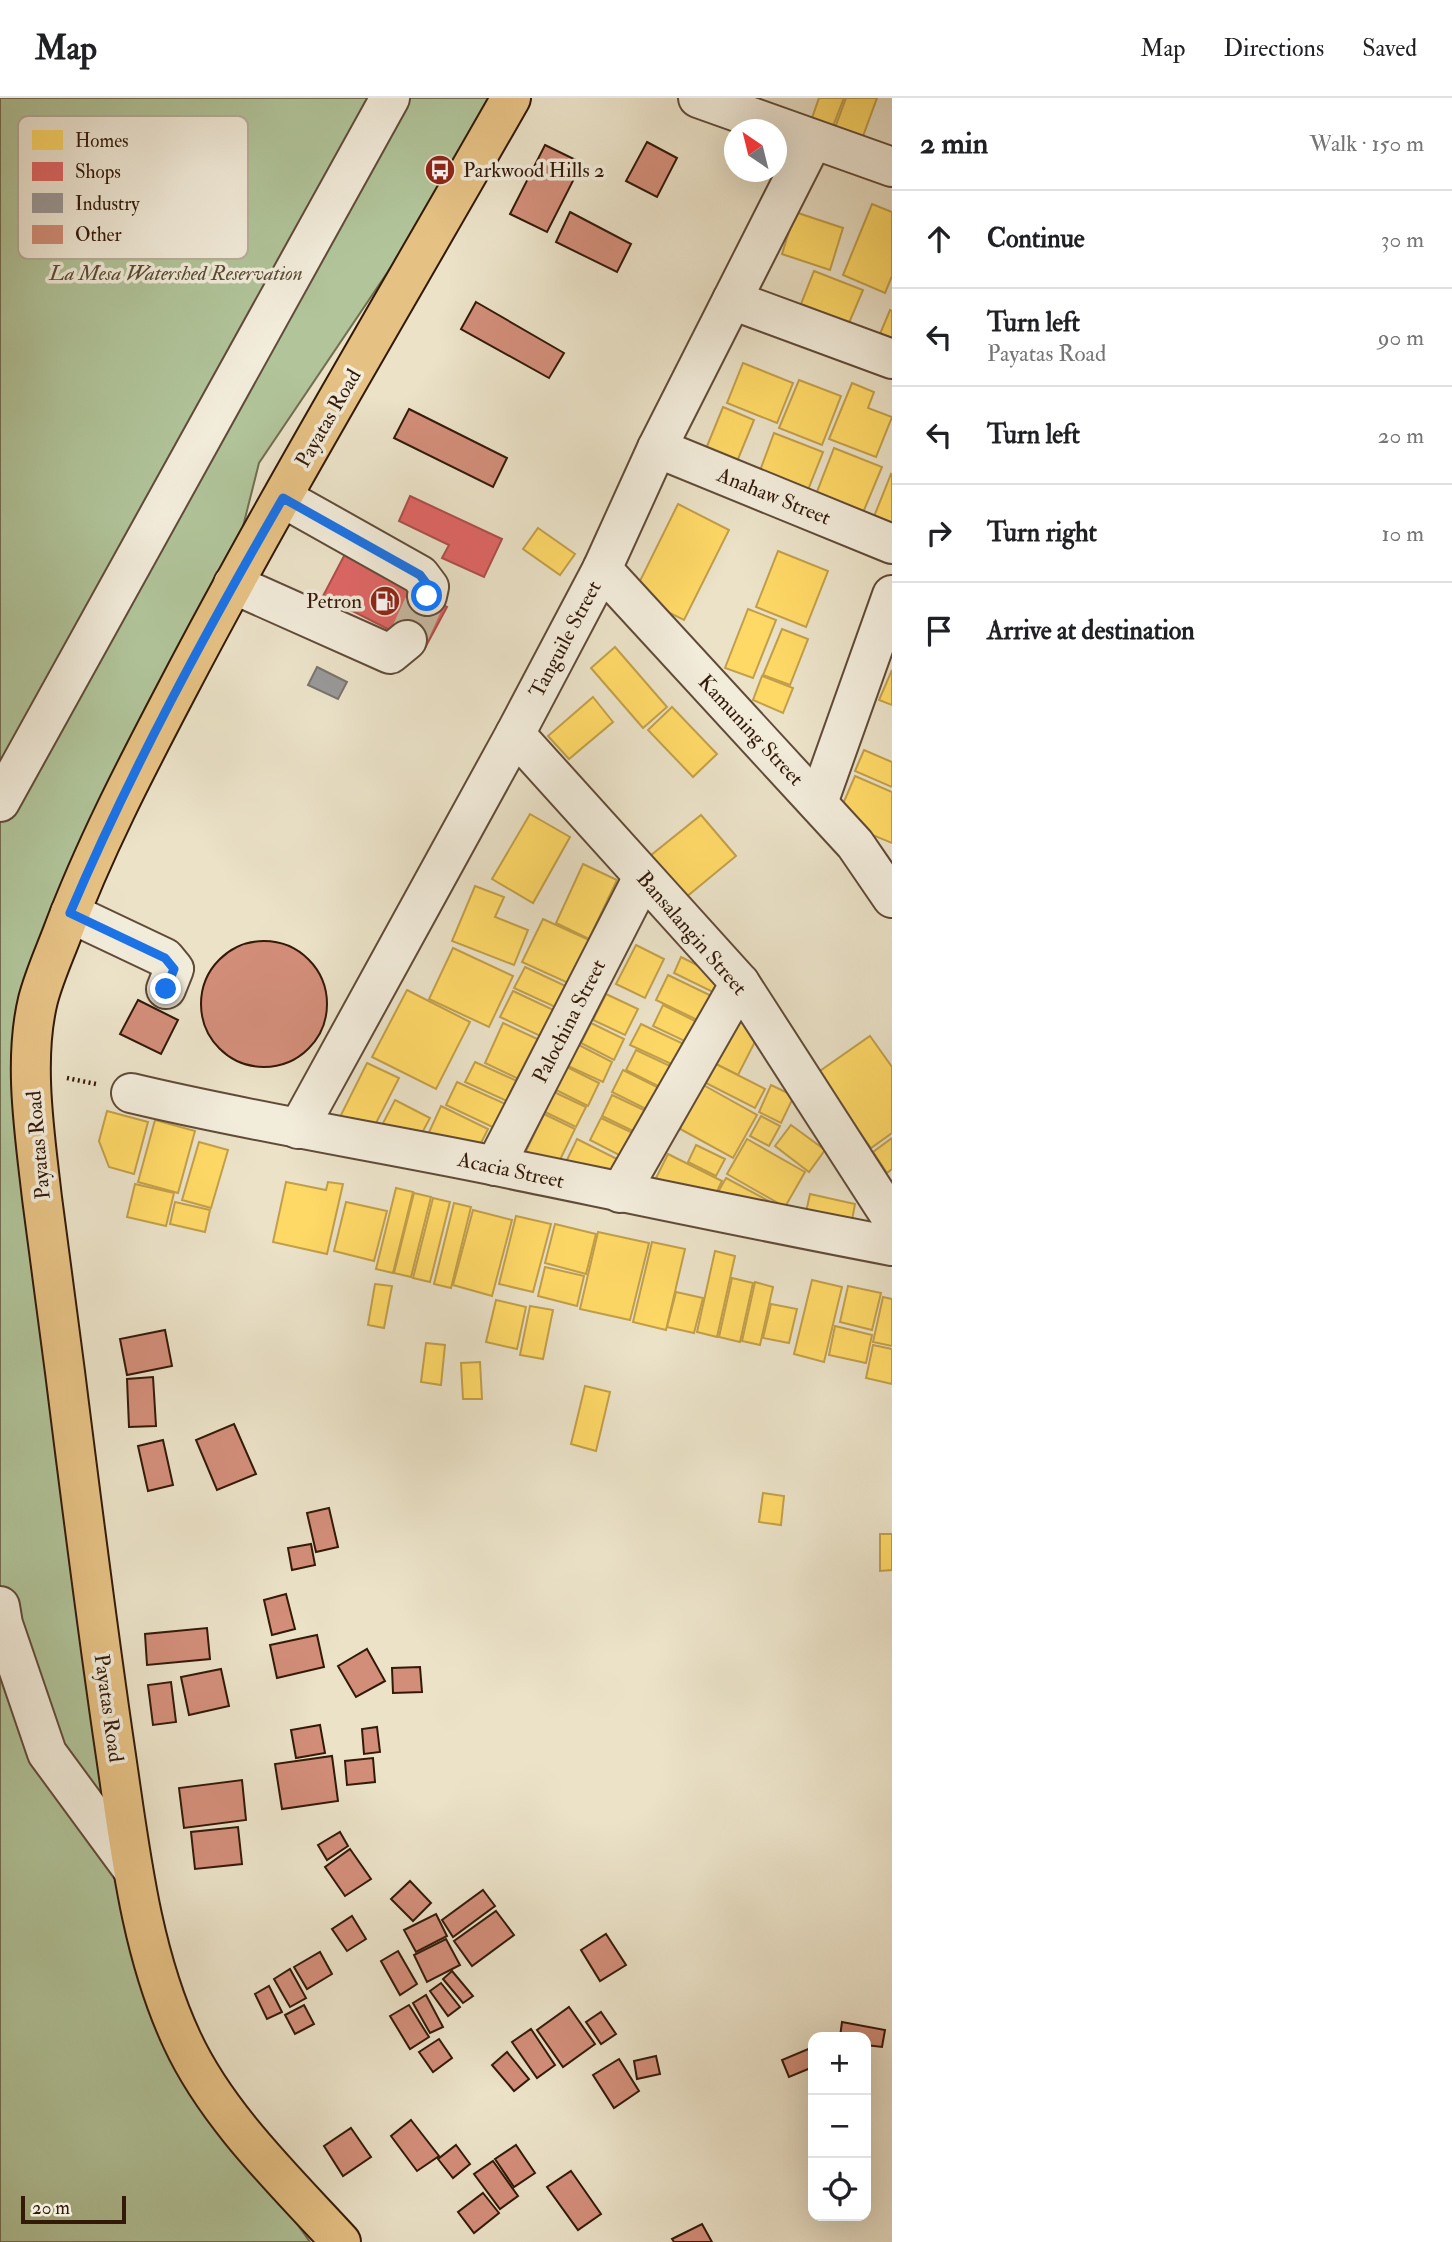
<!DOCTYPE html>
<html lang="en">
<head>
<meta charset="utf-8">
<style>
  :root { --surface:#fff; --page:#f6f6f6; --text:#202124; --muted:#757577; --line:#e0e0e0 }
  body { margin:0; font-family:"IM FELL Double Pica",serif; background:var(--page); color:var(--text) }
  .controls { position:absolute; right:21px; bottom:21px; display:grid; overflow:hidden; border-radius:14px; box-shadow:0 7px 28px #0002 }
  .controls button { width:63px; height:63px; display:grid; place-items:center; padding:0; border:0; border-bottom:2px solid var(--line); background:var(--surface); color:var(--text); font:35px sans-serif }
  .compass { position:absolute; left:724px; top:21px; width:63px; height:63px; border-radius:50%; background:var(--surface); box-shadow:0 7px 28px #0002; rotate:325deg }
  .scale { position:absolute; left:21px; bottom:18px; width:105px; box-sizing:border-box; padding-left:7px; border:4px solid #331908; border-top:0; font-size:19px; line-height:24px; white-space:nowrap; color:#331908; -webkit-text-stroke:5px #f2ecdb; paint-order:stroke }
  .stop { position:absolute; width:21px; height:21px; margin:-16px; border:5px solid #1a73e8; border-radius:50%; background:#fff }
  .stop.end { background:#1a73e8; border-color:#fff; box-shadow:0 2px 7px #0008 }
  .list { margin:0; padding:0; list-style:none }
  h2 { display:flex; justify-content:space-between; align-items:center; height:91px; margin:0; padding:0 28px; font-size:30px }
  h2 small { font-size:23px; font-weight:400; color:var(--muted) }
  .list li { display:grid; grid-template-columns:46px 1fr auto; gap:21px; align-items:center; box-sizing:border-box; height:98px; padding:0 28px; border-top:2px solid var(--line) }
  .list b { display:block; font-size:26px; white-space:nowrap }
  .list p { margin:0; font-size:23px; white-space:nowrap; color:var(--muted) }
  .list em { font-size:23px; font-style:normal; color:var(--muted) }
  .icon { flex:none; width:38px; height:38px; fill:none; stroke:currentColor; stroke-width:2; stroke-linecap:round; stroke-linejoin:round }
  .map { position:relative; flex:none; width:892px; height:2144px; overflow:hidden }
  header { display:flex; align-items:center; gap:42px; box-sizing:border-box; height:98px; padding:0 35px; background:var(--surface); border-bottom:2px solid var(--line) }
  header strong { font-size:33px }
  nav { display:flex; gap:38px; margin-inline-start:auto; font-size:24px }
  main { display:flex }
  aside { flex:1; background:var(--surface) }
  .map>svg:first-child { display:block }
</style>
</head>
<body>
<header>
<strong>Map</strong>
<nav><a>Map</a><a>Directions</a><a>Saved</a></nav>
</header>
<main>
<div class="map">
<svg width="892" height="2144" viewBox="0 0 892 2144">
  <rect width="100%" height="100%" fill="#ebe2c8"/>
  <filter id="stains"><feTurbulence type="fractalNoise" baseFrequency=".00286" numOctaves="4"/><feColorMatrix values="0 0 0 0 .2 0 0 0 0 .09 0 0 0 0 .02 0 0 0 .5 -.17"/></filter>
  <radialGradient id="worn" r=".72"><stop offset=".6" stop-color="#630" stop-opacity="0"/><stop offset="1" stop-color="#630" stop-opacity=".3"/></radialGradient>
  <!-- green -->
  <polygon fill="#b1c49a" stroke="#726e51" stroke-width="2" points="0,0 505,0 259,365 225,500 38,900 141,1819 271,2089 310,2144 0,2144"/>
  <!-- homes -->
  <g fill="#ffd966" stroke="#c29f4a" stroke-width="2">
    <polygon points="819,0 844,0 833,28 812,20"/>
    <polygon points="846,0 877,0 859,49 832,38"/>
    <polygon points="872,106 892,114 892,178 885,195 843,177"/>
    <polygon points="795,114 843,130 830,172 782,156"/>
    <polygon points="814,173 863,192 849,225 801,206"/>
    <polygon points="890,212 892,213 892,249 877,243"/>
    <polygon points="743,265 793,285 777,325 727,305"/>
    <polygon points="799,282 841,298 822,347 779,330"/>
    <polygon points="852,285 874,294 868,310 892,319 876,359 829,341"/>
    <polygon points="723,309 754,322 734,371 703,358"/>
    <polygon points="774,335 823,354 806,397 758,378"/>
    <polygon points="834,350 882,369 862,417 815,399"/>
    <polygon points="891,376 892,377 892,429 873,421"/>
    <polygon points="678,406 729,432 684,522 633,497"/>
    <polygon points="538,430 575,456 560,477 523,451"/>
    <polygon points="778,453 828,473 806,529 756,509"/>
    <polygon points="748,511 776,522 753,580 725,570"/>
    <polygon points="782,531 808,541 790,587 763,577"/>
    <polygon points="615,549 667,609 643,630 591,570"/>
    <polygon points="892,572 892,607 879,602"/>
    <polygon points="762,578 793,590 783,615 753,602"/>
    <polygon points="593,599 613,624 569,661 548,638"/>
    <polygon points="672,609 717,656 693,679 648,632"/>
    <polygon points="864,652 892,664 892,689 855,673"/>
    <polygon points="855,678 892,694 892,745 836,722"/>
    <polygon points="530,716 570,739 533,805 492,781"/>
    <polygon points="701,717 736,758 685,800 650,758"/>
    <polygon points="583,766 617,782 589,841 556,825"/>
    <polygon points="475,788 504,799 495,819 528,832 514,867 452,843"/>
    <polygon points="543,821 598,846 577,889 522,864"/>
    <polygon points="636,847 664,861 645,900 616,886"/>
    <polygon points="453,850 513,878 489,929 429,901"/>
    <polygon points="681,859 729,883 721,898 674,875"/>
    <polygon points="525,869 574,892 564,913 514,890"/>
    <polygon points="668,877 724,904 712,929 656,902"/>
    <polygon points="407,892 470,924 436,991 372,959"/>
    <polygon points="513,893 564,917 551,943 500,919"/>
    <polygon points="606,896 638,911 625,937 593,922"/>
    <polygon points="663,907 705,928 695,948 653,928"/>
    <polygon points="737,922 760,934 738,977 714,965"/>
    <polygon points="503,925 546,945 527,985 485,965"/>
    <polygon points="591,925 624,941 614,962 581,945"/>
    <polygon points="641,926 690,949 680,970 630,947"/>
    <polygon points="870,938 892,969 892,1035 871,1050 817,975"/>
    <polygon points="579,947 612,964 603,984 568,968"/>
    <polygon points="636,952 670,968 660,989 626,972"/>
    <polygon points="475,964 528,988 518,1008 465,984"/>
    <polygon points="367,965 399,980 371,1035 340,1019"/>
    <polygon points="716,966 765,991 755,1010 706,985"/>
    <polygon points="565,968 599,985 588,1008 554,991"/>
    <polygon points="623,972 659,990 648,1012 612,994"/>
    <polygon points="457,984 514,1010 503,1034 446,1007"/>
    <polygon points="698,984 757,1017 733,1060 673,1027"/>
    <polygon points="771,987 794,998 781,1025 759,1014"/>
    <polygon points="554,994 586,1009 576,1029 545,1014"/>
    <polygon points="612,997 646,1013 635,1034 602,1018"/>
    <polygon points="395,1002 430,1020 415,1048 380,1031"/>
    <polygon points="441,1008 488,1031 480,1047 425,1043"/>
    <polygon points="107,1013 148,1024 134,1076 109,1069 99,1043"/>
    <polygon points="544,1016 575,1031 557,1068 526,1053"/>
    <polygon points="761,1018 780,1028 769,1048 750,1038"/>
    <polygon points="601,1020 635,1036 623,1059 590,1042"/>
    <polygon points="155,1022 195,1033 178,1095 138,1084"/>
    <polygon points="791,1027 825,1052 809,1074 775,1048"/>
    <polygon points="892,1040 892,1071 887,1075 873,1054"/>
    <polygon points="577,1041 619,1062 607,1087 565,1066"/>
    <polygon points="747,1041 805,1074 785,1109 727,1076"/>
    <polygon points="199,1044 228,1052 211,1110 182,1102"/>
    <polygon points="696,1047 725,1061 716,1078 688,1064"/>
    <polygon points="668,1056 722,1083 710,1108 656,1080"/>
    <polygon points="726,1080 780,1109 718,1094"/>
    <polygon points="286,1084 326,1092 328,1084 343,1086 327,1156 273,1144"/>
    <polygon points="135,1086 174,1095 166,1128 127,1119"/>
    <polygon points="396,1090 413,1094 393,1175 376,1171"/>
    <polygon points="414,1095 431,1099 411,1179 394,1175"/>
    <polygon points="810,1096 855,1106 850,1133 804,1123"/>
    <polygon points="433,1100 450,1104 430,1184 413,1180"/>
    <polygon points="175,1104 210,1112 205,1134 170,1126"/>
    <polygon points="346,1104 387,1113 374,1163 334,1153"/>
    <polygon points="454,1105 471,1109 451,1190 434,1186"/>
    <polygon points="473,1112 512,1122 492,1198 453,1187"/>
    <polygon points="516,1118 551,1126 533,1194 499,1186"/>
    <polygon points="555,1126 596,1136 586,1176 545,1165"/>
    <polygon points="598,1134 649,1145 630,1222 580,1211"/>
    <polygon points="652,1144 685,1151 666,1232 633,1224"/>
    <polygon points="715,1153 735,1158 717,1239 697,1234"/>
    <polygon points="545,1169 584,1178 577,1208 538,1198"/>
    <polygon points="732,1180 753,1185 740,1244 719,1239"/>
    <polygon points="812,1182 842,1189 824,1264 794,1256"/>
    <polygon points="755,1184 773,1189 760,1247 742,1243"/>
    <polygon points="375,1186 392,1188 384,1230 368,1227"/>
    <polygon points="848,1188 881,1195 872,1232 840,1224"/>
    <polygon points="676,1194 703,1200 694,1235 667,1229"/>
    <polygon points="883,1199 892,1201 892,1248 873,1244"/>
    <polygon points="496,1202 526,1209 517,1251 486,1244"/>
    <polygon points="771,1206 797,1211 789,1245 763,1240"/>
    <polygon points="530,1208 553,1212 543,1261 520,1257"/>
    <polygon points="835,1228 872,1237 866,1265 829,1257"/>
    <polygon points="426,1245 445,1247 441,1287 421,1284"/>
    <polygon points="873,1247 892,1251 892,1286 866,1280"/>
    <polygon points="480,1264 482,1301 463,1301 461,1265"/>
    <polygon points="585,1288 610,1294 596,1353 571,1346"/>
    <polygon points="763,1395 784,1398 781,1427 759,1424"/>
    <polygon points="880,1436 892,1436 892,1472 880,1473"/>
  </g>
  <!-- shops -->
  <g fill="#e06666" stroke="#ac4f4a" stroke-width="2">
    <polygon points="410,398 502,441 484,479 442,460 449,447 399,423"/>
    <polygon points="345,456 447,509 425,550 323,498"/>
  </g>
  <!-- industry -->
  <polygon fill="#999" stroke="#7a736e" stroke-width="2" points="317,569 347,584 338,601 308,587"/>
  <!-- building -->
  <g fill="#d38e7a" stroke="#331908" stroke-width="2">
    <polygon points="647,44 677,60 657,99 626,83"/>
    <polygon points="545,47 582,65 547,134 510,116"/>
    <polygon points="570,114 631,146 617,174 556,144"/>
    <polygon points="476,204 564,255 549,280 461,231"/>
    <polygon points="409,311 507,360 493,389 394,340"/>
    <circle cx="264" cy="906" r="63"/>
    <polygon points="138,902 178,922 161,956 120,936"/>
    <polygon points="165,1232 172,1268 127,1277 120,1241"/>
    <polygon points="153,1279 156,1328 129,1329 127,1281"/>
    <polygon points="234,1326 256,1376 217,1392 196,1342"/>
    <polygon points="163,1342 173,1387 148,1393 138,1348"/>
    <polygon points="329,1410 338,1449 316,1454 307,1415"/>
    <polygon points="311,1446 315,1467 292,1472 288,1450"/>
    <polygon points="286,1496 295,1531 272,1537 264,1502"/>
    <polygon points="207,1530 210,1561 147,1567 145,1536"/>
    <polygon points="317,1537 324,1569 277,1580 270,1547"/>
    <polygon points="367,1551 385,1583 356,1599 338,1568"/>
    <polygon points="420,1569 422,1594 393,1595 392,1570"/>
    <polygon points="221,1571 229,1608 189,1617 181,1579"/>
    <polygon points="171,1584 176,1624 153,1627 148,1587"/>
    <polygon points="320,1627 325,1655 296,1660 291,1632"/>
    <polygon points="377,1629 380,1654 364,1656 362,1631"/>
    <polygon points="332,1658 338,1703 282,1711 275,1666"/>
    <polygon points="373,1660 375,1684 347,1687 345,1663"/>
    <polygon points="242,1682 246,1722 184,1730 179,1690"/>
    <polygon points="238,1729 242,1766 195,1771 191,1734"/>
    <polygon points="340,1734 348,1748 327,1762 318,1747"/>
    <polygon points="350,1751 371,1781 345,1798 325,1769"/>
    <polygon points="410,1783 431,1805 413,1823 391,1801"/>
    <polygon points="483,1792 495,1808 453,1839 442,1822"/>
    <polygon points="496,1813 514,1837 472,1868 454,1843"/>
    <polygon points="436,1816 447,1838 416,1854 404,1832"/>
    <polygon points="352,1818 366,1841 347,1853 332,1831"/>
    <polygon points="606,1836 626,1867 600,1883 581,1852"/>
    <polygon points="446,1841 460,1867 427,1884 414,1857"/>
    <polygon points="398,1853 417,1886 400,1897 381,1863"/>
    <polygon points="320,1854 332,1876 307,1891 294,1869"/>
    <polygon points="290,1871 306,1900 290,1909 274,1881"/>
    <polygon points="452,1873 473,1898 463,1905 443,1881"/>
    <polygon points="441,1885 460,1909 448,1918 430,1893"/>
    <polygon points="269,1888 282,1914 267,1921 255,1896"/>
    <polygon points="426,1897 443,1929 430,1935 413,1905"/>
    <polygon points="304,1907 314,1926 295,1936 285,1917"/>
    <polygon points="409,1907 429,1939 410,1951 390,1918"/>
    <polygon points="569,1909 595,1946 563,1969 537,1932"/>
    <polygon points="601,1914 616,1936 601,1946 586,1924"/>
    <polygon points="842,1924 885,1932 882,1949 866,1947 866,1939 840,1939"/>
    <polygon points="531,1931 555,1967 537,1980 512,1944"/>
    <polygon points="439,1941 452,1960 433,1974 419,1954"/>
    <polygon points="813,1949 813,1969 789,1979 782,1962"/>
    <polygon points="507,1954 529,1981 514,1993 492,1967"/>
    <polygon points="656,1958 660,1976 637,1981 634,1963"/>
    <polygon points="619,1961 639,1993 614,2010 593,1977"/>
    <polygon points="411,2022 439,2058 417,2073 391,2038"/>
    <polygon points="351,2030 371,2059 343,2078 324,2048"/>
    <polygon points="456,2047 470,2066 453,2080 438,2061"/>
    <polygon points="516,2047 535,2075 514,2089 495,2061"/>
    <polygon points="493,2063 518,2098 500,2111 474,2076"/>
    <polygon points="571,2073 601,2116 578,2132 547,2089"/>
    <polygon points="483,2095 499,2115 474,2135 458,2114"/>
    <polygon points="702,2126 712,2144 674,2144 672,2141"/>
  </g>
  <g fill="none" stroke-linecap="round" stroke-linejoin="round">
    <!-- minor-tunnel -->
    <polyline stroke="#c6baa2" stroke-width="38" stroke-dasharray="38 19" stroke-linecap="butt" points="407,542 427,498"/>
    <!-- minor casing -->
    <g stroke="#614b38" stroke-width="42">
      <g id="minor">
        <polyline points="698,0 892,69"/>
        <polyline points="732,202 892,261"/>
        <polyline points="657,350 892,446"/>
        <polyline points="283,400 420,477 429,489 427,498"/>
        <polyline points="602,471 855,746 892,800"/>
        <polyline points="233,486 390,556 407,542"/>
        <polyline points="515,636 740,885 892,1121"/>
        <polyline points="0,704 390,0"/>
        <polyline points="818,705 892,497"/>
        <polyline points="70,815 165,860 174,871 166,891"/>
        <path d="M131,995C252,1024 374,1043 496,1068C628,1095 760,1123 892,1148"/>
        <polyline points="298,1031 515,636 602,471 657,350 813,42"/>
        <polyline points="495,1068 643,779"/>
        <polyline points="620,1095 740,885"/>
        <polyline points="0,1508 3,1526 47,1655 133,1772"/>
      </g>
    </g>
    <!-- major casing -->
    <g stroke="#331908" stroke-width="42">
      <path id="major" d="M341,2144C285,2083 217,2018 182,1942C141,1854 130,1753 116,1658C97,1530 81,1402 65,1274C57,1216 50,1158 42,1100C35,1038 23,963 38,902C44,879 54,857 62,836C94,751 135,672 177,592C282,391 399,197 511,0"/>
    </g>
    <!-- path -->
    <polyline stroke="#331908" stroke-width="4.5" stroke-dasharray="2 3.5" stroke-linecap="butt" points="67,980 96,986"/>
    <!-- minor -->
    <use href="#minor" stroke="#f2ecdb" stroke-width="38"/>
    <!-- major -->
    <use href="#major" stroke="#e6c184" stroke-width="38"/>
  </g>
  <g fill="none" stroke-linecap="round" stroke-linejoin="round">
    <!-- route -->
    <path stroke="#1a73e8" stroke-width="9" d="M166,891L174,871L165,860L70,815C131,672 205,535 283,400L420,477L429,489L427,498"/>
  </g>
  <!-- icons -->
  <defs>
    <g id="bus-disc" transform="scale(1.575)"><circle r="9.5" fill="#8f2418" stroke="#f2ecdb"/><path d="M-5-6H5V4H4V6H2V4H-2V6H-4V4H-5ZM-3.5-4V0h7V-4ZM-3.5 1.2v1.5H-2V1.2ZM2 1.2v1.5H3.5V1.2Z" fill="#fff"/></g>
    <g id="fuel-disc" transform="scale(1.575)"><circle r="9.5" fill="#8f2418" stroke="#f2ecdb"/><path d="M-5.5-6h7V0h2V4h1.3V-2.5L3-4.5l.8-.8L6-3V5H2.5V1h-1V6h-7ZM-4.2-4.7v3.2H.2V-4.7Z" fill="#fff"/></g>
  </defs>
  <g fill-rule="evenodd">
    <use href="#bus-disc" x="440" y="72"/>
    <use href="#fuel-disc" x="385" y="503"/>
  </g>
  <g text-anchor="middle" stroke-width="7" stroke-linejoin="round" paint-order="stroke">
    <!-- poi labels -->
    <g font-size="21" fill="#331908" stroke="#f2ecdb" text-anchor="start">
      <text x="463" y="79">Parkwood Hills 2</text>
      <text x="362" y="510" text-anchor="end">Petron</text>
    </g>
    <!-- park labels -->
    <g font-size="21" font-style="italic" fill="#594c34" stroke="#f2ecdb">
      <text x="176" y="182">La Mesa Watershed Reservation</text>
    </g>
    <!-- street labels -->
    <g font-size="21" fill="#331908" stroke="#f2ecdb">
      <text transform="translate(328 320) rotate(-60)" y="7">Payatas Road</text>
      <text transform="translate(774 398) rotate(22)" y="7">Anahaw Street</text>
      <text transform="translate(565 541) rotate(-62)" y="7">Tanguile Street</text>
      <text transform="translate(751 632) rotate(47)" y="7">Kamuning Street</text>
      <text transform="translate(692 835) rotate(49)" y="7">Bansalangin Street</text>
      <text transform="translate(569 923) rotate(-63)" y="7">Palochina Street</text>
      <text transform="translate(38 1047) rotate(-95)" y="7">Payatas Road</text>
      <text transform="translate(511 1072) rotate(12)" y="7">Acacia Street</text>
      <text transform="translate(109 1610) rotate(82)" y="7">Payatas Road</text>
    </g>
  </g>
  <!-- legend -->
  <rect x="18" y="18" width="230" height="143" rx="10" fill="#f2ecdb" stroke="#b9ad9c" stroke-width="2"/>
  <rect x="32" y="32" width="31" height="20" fill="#ffd966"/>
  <rect x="32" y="64" width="31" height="19" fill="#e06666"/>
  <rect x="32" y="95" width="31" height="20" fill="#999"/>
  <rect x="32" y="127" width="31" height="19" fill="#d38e7a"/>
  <g font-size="19" fill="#331908">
    <text x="75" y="49">Homes</text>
    <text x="75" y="80">Shops</text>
    <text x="75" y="112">Industry</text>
    <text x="75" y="143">Other</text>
  </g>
  <rect width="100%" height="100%" filter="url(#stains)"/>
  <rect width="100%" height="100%" fill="url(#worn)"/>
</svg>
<div class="controls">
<button>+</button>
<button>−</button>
<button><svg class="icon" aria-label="locate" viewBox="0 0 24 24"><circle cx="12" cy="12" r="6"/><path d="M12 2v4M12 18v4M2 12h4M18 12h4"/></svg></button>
</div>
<svg class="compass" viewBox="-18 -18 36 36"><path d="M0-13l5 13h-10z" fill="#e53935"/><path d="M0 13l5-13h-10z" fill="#757577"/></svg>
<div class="scale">20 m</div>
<div class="stop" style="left:427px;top:498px"></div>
<div class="stop end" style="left:166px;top:891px"></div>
</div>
<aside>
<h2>2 min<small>Walk · 150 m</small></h2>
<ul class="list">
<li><svg class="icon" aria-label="ahead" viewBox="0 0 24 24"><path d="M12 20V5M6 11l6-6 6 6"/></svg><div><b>Continue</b></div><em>30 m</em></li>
<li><svg class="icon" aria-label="left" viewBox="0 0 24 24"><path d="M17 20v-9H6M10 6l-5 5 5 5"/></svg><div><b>Turn left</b><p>Payatas Road</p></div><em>90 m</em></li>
<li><svg class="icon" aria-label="left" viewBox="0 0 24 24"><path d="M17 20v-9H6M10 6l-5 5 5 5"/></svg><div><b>Turn left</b></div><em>20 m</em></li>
<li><svg class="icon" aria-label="right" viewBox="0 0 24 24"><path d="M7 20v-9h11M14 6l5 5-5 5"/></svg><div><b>Turn right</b></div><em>10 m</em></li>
<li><svg class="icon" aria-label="arrive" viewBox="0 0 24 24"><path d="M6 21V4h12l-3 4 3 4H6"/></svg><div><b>Arrive at destination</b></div></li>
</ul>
</aside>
</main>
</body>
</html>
